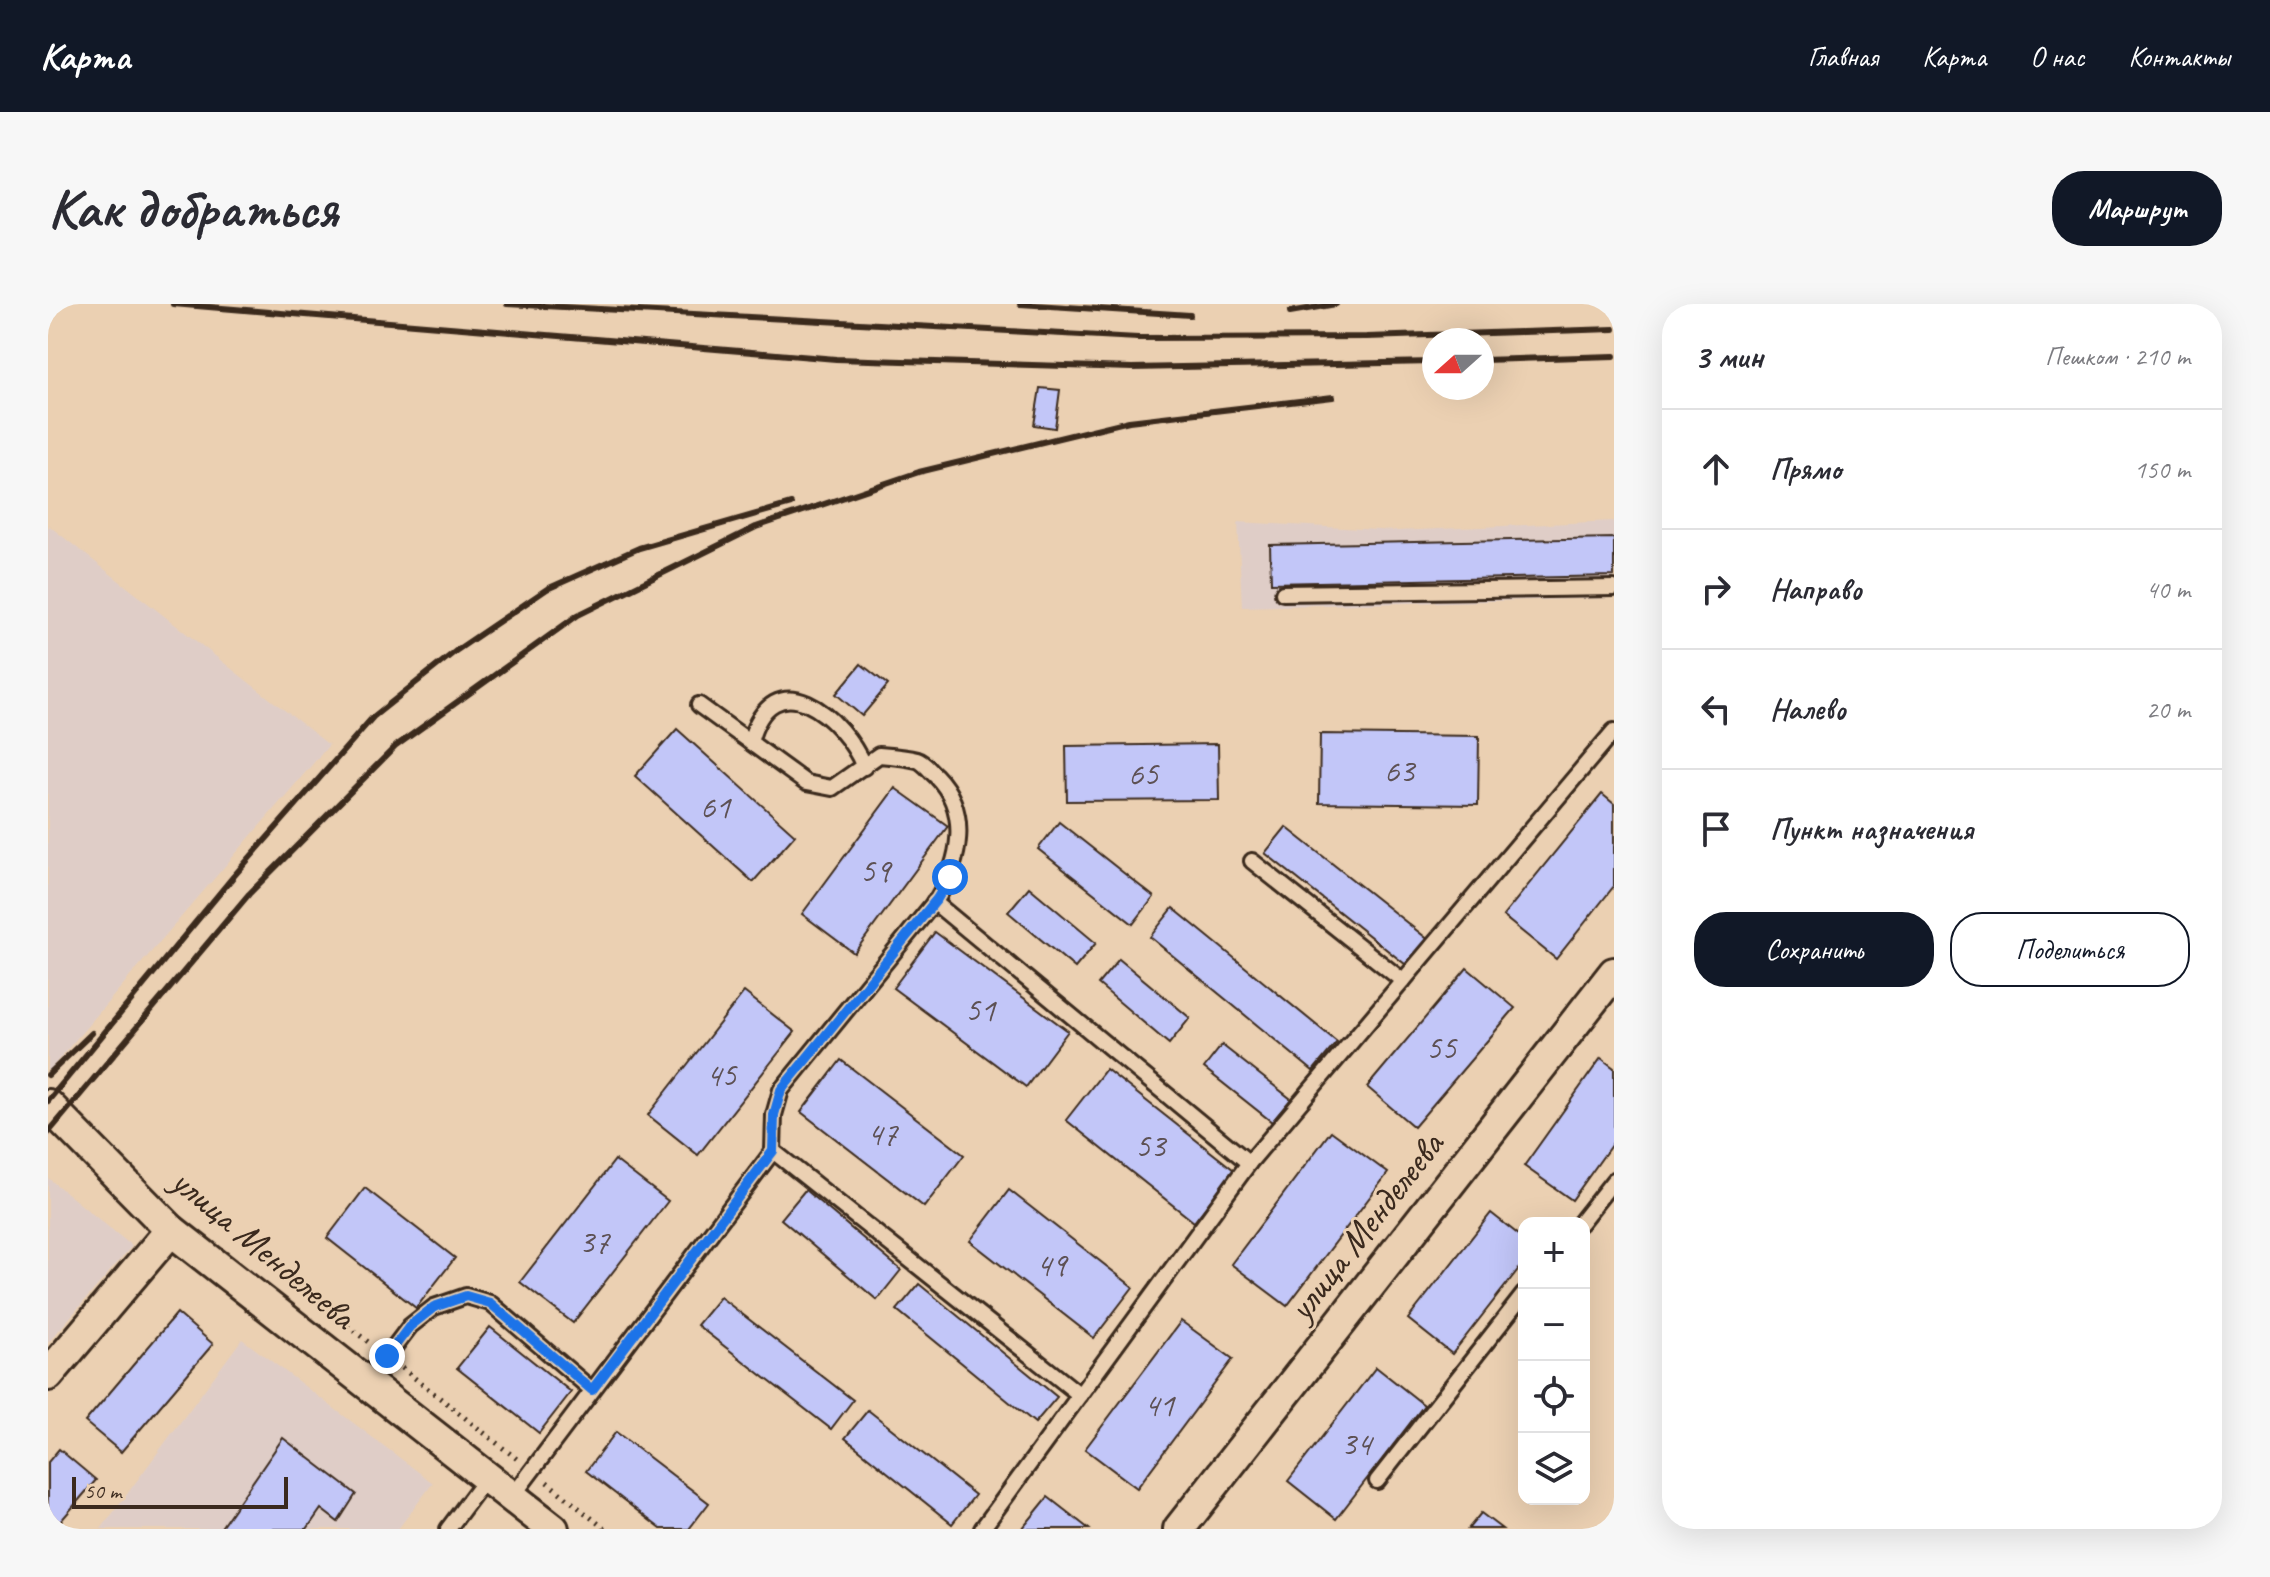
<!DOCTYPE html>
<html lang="ru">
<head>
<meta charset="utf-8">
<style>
  :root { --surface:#fff; --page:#f7f7f7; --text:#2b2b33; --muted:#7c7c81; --line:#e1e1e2; --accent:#111827 }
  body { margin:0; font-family:Caveat,sans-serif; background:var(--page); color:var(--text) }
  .controls { position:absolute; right:24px; bottom:24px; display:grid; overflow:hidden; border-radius:16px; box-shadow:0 8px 32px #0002 }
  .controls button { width:72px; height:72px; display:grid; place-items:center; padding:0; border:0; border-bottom:2px solid var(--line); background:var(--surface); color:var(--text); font:40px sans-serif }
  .compass { position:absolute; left:1374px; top:24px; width:72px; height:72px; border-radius:50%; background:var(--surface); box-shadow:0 8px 32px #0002; rotate:249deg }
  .scale { position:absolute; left:24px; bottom:20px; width:216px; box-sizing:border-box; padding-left:8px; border:4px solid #3b2a1e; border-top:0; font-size:22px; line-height:28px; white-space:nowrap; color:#3b2a1e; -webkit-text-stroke:6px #ebd0b2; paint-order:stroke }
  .stop { position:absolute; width:24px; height:24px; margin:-18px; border:6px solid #1a73e8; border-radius:50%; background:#fff }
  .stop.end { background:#1a73e8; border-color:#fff; box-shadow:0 2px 8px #0008 }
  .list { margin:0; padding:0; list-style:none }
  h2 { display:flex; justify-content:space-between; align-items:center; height:104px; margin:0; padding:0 32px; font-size:34px }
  h2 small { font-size:26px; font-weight:400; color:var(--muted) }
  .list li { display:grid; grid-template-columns:52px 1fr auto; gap:24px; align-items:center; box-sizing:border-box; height:120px; padding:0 32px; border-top:2px solid var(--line) }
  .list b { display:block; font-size:30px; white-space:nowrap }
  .list em { font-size:26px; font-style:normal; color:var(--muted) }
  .actions { display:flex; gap:16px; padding:24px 32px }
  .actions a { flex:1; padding:18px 0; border:2px solid var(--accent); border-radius:32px; text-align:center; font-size:28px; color:var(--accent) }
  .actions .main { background:var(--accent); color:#fff }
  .icon { flex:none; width:44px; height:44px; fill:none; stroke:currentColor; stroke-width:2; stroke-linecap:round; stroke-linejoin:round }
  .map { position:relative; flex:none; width:1566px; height:1225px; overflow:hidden; border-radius:32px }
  header { display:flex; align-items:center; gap:48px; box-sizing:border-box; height:112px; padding:0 40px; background:var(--accent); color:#fff }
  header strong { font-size:38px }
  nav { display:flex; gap:44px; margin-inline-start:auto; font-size:28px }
  .intro { display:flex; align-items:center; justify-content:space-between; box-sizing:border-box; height:192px; padding:0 48px }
  h1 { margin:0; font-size:56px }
  .button { padding:20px 36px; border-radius:32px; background:var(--accent); color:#fff; font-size:28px; font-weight:700 }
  main { display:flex; gap:48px; padding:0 48px }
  aside { flex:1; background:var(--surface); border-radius:32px; box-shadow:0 8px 32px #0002 }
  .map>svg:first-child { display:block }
</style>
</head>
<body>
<header>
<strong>Карта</strong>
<nav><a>Главная</a><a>Карта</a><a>О нас</a><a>Контакты</a></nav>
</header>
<div class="intro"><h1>Как добраться</h1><a class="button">Маршрут</a></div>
<main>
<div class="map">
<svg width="1566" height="1225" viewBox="0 0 1566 1225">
  <rect width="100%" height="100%" fill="#ebd0b2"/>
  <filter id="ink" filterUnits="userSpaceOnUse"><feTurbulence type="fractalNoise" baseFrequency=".0125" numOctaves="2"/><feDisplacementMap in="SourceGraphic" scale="16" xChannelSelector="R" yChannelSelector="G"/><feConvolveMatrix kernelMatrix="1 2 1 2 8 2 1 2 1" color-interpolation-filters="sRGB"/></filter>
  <g filter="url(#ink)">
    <!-- built -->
    <g fill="#dfcdc7">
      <polygon points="1566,217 1566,294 1194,303 1190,218 1348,227"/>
      <polygon points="0,221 281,441 0,768"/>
      <polygon points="0,874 84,942 0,1039"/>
      <polygon points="194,1035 385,1179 350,1225 53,1225"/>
    </g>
    <!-- building -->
    <g fill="#c2c6f8" stroke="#3b2a1e" stroke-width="2">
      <polygon points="992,84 1012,86 1007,124 986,121"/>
      <polygon points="1566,234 1566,272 1223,279 1222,241"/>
      <polygon points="813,360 840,381 814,412 788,390"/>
      <polygon points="629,425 747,531 705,578 587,472"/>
      <polygon points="1272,430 1431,432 1430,501 1271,499"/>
      <polygon points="1170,440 1171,496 1019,497 1018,442"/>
      <polygon points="847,484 900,522 806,649 754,610"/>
      <polygon points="1554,490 1566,500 1566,582 1508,655 1455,612"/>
      <polygon points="1011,518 1106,593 1085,620 990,545"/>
      <polygon points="1238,523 1382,637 1362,664 1217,549"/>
      <polygon points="981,583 1048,639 1027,664 960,608"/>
      <polygon points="1125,604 1289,738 1265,767 1102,633"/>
      <polygon points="887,628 1020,727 978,783 845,684"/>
      <polygon points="1071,655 1142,714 1121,740 1050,680"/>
      <polygon points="1419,664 1467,704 1366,823 1319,783"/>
      <polygon points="696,688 747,728 650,851 600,811"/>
      <polygon points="1174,741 1243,795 1224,818 1156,764"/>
      <polygon points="1553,754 1566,764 1566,837 1524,896 1476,862"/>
      <polygon points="793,756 916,851 876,903 753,808"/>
      <polygon points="1058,765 1186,866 1146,918 1018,816"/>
      <polygon points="1283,827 1340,869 1239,1002 1183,960"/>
      <polygon points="567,856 620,897 525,1019 472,978"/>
      <polygon points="317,884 407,954 368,1004 279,934"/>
      <polygon points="757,886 853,966 829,996 733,915"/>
      <polygon points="961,886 1085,983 1046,1034 922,937"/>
      <polygon points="1443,909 1476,935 1476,958 1404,1050 1360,1015"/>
      <polygon points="871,980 1009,1093 987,1119 849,1006"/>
      <polygon points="672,993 805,1096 783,1125 649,1021"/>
      <polygon points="129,1009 165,1040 73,1148 37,1118"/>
      <polygon points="1133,1017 1185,1055 1089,1184 1037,1145"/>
      <polygon points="442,1023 523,1088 491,1129 409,1064"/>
      <polygon points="1328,1063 1376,1101 1288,1215 1240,1177"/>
      <polygon points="820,1106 927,1191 904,1220 797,1134"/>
      <polygon points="568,1128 661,1199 641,1225 613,1225 538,1167"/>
      <polygon points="235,1134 308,1190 290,1218 273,1205 259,1225 172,1225"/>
      <polygon points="11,1145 48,1176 6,1225 0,1225 0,1158"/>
      <polygon points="1000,1193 1041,1225 974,1225"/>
      <polygon points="1433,1209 1454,1225 1420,1225"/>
    </g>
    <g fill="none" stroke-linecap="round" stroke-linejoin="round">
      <!-- lane casing -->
      <g stroke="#3b2a1e" stroke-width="20">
        <g id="lane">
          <polyline points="1235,289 1566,284"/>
          <path d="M651,401L758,479L784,484L831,451C843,452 857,453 869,456C876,458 882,467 888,472C923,508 912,557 889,595L733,786L726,811L725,847L1032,1091"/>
          <path d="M702,438C725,354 795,412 816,463"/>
          <polyline points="1204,557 1355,677"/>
          <polyline points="886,598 1201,859 934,1225"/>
          <polyline points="1201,859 1566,427"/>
          <polyline points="1532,919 1566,876"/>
          <polyline points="319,1079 362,1022 386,1003 418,992 442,999 544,1086"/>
          <polyline points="1329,1177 1476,990"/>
          <polyline points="464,1193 725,847"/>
          <polyline points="400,1225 439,1173"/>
        </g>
      </g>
      <!-- street casing -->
      <g stroke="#3b2a1e" stroke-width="36">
        <g id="street">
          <polyline points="0,801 123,926 505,1225"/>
          <polyline points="0,1071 123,926"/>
          <polyline points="1131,1225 1566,669"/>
        </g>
      </g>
      <!-- path -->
      <g stroke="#3b2a1e" stroke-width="5" stroke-dasharray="2 6" stroke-linecap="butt">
        <polyline points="243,977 324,1041"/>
        <polyline points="354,1064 469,1155"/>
        <polyline points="499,1178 557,1225"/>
      </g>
      <!-- lane -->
      <use href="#lane" stroke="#ebd0b2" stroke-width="14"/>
      <!-- street -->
      <use href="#street" stroke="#ebd0b2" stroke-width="30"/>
      <!-- rail -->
      <g stroke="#3b2a1e" stroke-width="6">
        <polyline points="125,0 788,55 1084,64 1386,58"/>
        <polyline points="459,0 1090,34 1319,33 1566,25"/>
        <polyline points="972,0 1142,11"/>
        <polyline points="1242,8 1288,0"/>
        <polyline points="1434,56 1566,52"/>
        <polyline points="0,771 44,729"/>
        <polyline points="0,797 185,573 325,413 409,346 499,285 591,244 743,200"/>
        <polyline points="0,829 201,590 348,442 530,311 708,223 871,168 1081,117 1285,93"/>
      </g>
    </g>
  </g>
  <g fill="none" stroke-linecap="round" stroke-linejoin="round" filter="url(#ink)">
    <!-- route -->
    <polyline stroke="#1a73e8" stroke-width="10" points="339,1052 362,1022 386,1003 418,992 442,999 544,1086 725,847 726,811 733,786 889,595 902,573"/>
  </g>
  <g text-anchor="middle" stroke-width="6" stroke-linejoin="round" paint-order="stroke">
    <!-- number labels -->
    <g font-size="34" fill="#5d5154">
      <text x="1351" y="478">63</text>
      <text x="1095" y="481">65</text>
      <text x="667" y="514">61</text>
      <text x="827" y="578">59</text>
      <text x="932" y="717">51</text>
      <text x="1393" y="755">55</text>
      <text x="673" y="782">45</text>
      <text x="834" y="841">47</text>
      <text x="1102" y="853">53</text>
      <text x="546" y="949">37</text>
      <text x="1003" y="972">49</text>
      <text x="1111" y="1112">41</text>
      <text x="1308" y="1151">34</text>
    </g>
    <!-- street labels -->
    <g font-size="38" fill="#3b2a1e" stroke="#ebd0b2">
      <text transform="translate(1317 922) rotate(-52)" y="13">улица Менделеева</text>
      <text transform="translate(216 944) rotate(40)" y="13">улица Менделеева</text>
    </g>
  </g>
</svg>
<div class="controls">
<button>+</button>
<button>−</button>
<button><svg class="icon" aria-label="locate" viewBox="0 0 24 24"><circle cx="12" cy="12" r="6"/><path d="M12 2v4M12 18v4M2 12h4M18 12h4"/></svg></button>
<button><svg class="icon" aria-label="layers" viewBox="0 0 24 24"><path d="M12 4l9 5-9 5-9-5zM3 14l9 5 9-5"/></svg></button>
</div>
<svg class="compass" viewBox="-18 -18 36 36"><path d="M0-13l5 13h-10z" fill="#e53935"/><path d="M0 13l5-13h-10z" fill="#7c7c81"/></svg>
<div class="scale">50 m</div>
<div class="stop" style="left:902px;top:573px"></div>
<div class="stop end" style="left:339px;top:1052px"></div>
</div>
<aside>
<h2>3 мин<small>Пешком · 210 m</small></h2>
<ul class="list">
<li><svg class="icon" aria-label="ahead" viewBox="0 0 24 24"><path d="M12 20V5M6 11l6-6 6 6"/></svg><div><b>Прямо</b></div><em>150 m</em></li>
<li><svg class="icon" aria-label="right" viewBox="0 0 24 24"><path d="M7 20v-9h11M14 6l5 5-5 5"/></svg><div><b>Направо</b></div><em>40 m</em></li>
<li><svg class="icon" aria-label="left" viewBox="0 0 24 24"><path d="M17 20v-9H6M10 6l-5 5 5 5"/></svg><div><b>Налево</b></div><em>20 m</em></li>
<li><svg class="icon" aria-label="arrive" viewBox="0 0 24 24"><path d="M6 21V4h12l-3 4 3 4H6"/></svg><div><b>Пункт назначения</b></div></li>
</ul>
<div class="actions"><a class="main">Сохранить</a><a>Поделиться</a></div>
</aside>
</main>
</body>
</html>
